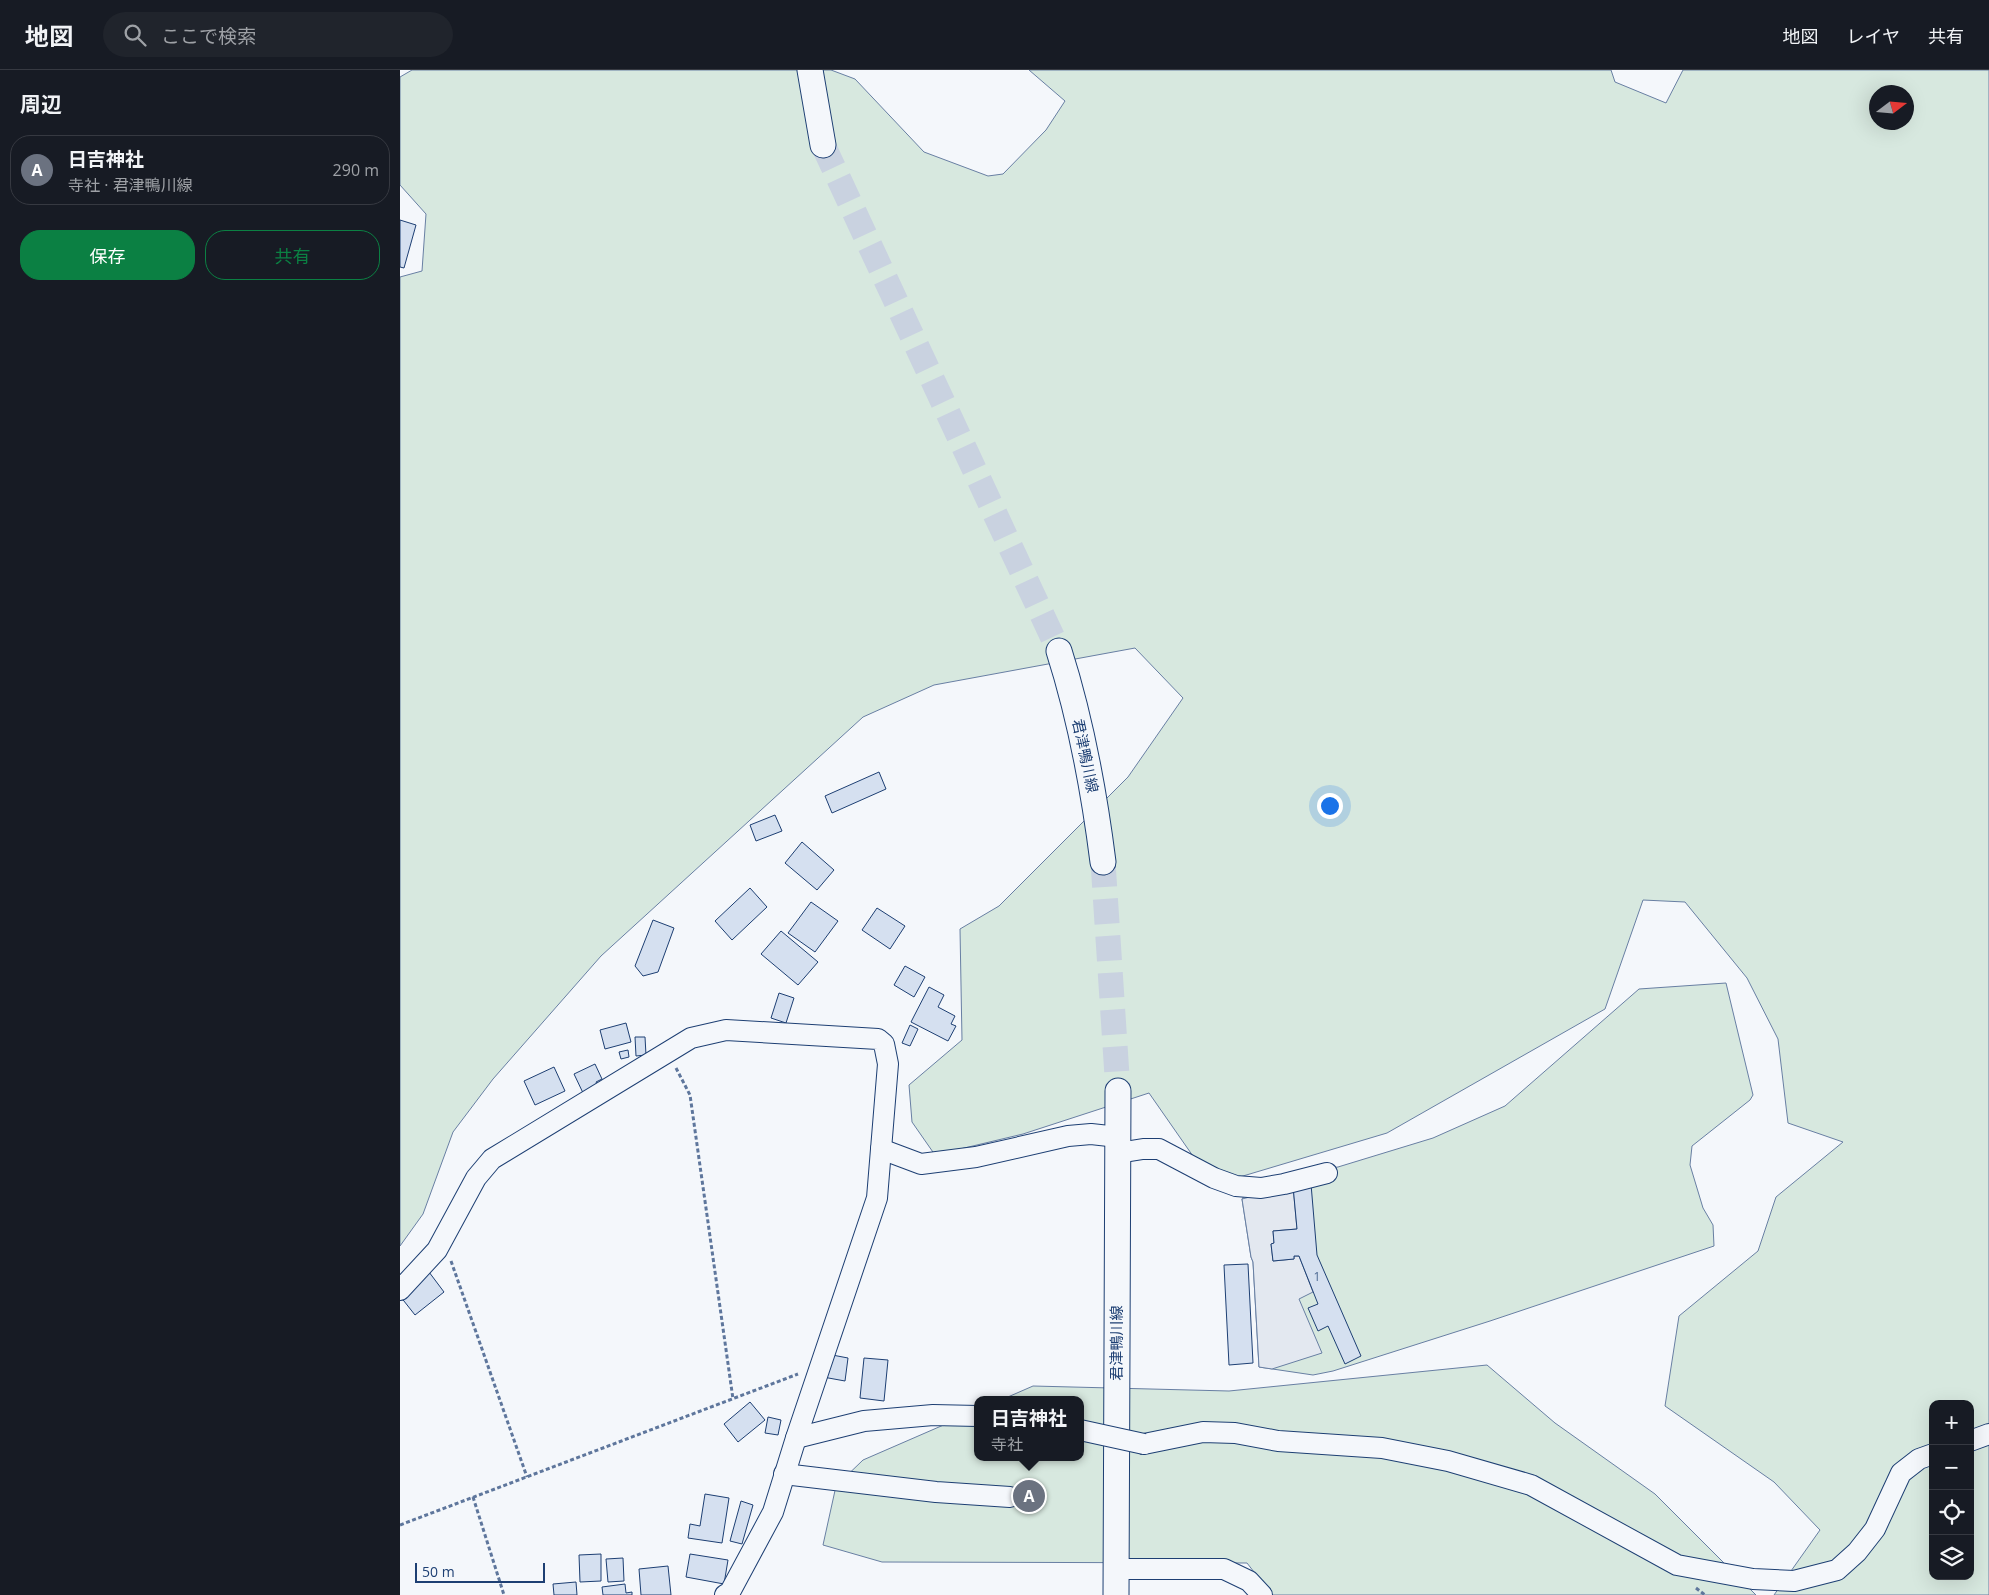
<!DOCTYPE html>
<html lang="ja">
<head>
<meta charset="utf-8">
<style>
  :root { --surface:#171b24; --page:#20242c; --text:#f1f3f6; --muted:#9ea1a6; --line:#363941; --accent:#0b8043 }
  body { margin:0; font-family:"Open Sans","Noto Sans JP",sans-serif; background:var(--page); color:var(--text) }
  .controls { position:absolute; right:15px; bottom:15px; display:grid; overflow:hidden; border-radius:10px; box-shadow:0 5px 20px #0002 }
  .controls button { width:45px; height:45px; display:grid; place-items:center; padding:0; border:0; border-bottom:1px solid var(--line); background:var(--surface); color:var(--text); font:25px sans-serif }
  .compass { position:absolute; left:1469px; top:15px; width:45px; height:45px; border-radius:50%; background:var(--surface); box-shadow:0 5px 20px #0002; rotate:74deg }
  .scale { position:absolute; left:15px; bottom:12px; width:130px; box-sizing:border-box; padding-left:5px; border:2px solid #1d3f73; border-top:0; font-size:14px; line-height:18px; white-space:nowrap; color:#1d3f73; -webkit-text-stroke:4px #f4f7fb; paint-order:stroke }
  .you { position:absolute; left:929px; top:735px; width:18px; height:18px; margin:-12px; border:4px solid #fff; border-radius:50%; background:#1a73e8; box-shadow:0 0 0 8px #1a73e833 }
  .badge { display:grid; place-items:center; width:32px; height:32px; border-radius:50%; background:var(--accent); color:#fff; font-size:16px; font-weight:700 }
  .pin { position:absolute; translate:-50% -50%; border:2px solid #fff; box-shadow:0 1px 5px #0006 }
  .popup { position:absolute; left:574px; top:1326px; width:110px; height:65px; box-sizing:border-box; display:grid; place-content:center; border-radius:10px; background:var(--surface); filter:drop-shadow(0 1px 4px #0005); font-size:16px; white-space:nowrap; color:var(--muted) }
  .popup b { font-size:19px; color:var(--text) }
  .popup::after { content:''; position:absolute; left:50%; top:100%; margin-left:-10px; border:10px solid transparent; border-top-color:var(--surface) }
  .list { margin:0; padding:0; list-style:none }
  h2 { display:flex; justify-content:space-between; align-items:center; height:65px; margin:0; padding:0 20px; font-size:21px }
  h2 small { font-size:16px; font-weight:400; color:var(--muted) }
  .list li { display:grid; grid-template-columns:32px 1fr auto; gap:15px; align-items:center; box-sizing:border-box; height:70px; margin:0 10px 10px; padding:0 10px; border:1px solid var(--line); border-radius:20px }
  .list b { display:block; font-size:19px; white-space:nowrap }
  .list p { margin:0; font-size:16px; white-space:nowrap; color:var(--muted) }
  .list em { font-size:16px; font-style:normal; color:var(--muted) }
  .actions { display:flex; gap:10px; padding:15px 20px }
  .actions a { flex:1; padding:11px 0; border:1px solid var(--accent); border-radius:20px; text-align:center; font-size:18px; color:var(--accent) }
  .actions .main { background:var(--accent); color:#fff }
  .icon { flex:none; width:28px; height:28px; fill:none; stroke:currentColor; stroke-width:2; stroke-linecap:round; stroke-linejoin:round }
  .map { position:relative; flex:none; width:1589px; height:1525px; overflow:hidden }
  header { display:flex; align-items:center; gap:30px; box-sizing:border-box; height:70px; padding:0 25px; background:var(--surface); border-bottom:1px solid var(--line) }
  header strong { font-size:24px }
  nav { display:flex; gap:28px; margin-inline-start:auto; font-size:18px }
  .search { width:350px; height:45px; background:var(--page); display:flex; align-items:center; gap:12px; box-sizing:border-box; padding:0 18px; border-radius:28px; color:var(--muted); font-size:19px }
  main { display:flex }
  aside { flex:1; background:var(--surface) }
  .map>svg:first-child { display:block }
</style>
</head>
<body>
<header>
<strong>地図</strong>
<div class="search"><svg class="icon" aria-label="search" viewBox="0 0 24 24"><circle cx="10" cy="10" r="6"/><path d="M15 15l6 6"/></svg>ここで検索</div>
<nav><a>地図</a><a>レイヤ</a><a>共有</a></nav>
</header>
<main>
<aside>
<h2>周辺<small></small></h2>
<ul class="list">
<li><span class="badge" style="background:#6b7280">A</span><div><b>日吉神社</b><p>寺社 · 君津鴨川線</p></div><em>290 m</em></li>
</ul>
<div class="actions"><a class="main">保存</a><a>共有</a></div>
</aside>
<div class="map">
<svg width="1589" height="1525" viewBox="0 0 1589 1525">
  <rect width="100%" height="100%" fill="#f4f7fb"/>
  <!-- green -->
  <g fill="#d7e8df" stroke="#687fa3" fill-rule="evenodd">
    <path d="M12,0H431L455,9L524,82L588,106L603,104L646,60L665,31L629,0H1211L1215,12L1266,33L1283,0H1589V1525H1374L1420,1460L1374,1412L1265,1336L1279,1246L1358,1181L1376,1127L1443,1072L1388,1053L1378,969L1347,908L1285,832L1243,830L1205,939L987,1063L833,1109L795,1089L749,1023L623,1064L535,1085L512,1052L509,1015L562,970L560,859L599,836L728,707L783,628L735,578L534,615L463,647L201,886L93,1009L53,1062L23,1144L0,1176V207L22,201L26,144L0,115V7ZM1476,22H1506V52H1476ZM1533,1334H1570V1506H1533Z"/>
    <polygon points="1326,913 1353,1025 1350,1030 1292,1076 1290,1095 1303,1138 1313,1155 1314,1176 1090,1251 933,1301 913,1305 859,1297 853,1192 851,1187 842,1129 851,1116 907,1101 938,1097 1033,1068 1105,1036 1239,919"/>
    <polygon points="1087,1295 1155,1353 1255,1424 1356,1525 872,1525 847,1493 482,1492 423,1475 436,1416 463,1390 578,1340 578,1387 680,1387 680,1330 601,1330 633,1316 829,1321"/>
  </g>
  <!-- parking -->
  <polygon fill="#e3e8f0" stroke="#687fa3" points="893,1116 897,1159 873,1161 874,1173 871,1174 873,1191 894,1189 894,1186 899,1186 913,1222 899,1229 922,1283 872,1299 859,1297 853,1192 851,1187 842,1129"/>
  <!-- building -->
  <g fill="#d5e0f0" stroke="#1d3f73">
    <polygon points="0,150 16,155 4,198 0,197"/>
    <polygon points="479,702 486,719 432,743 425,726"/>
    <polygon points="375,745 382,761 356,771 350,755"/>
    <polygon points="402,772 434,800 417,820 385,793"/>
    <polygon points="350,818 367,837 332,870 315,851"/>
    <polygon points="411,832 438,851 415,882 388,863"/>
    <polygon points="477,838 505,856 490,879 462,860"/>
    <polygon points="253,850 274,858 258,902 243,906 235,896"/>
    <polygon points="381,861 418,892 398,915 361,884"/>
    <polygon points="505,896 525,907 514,927 494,915"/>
    <polygon points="529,917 544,925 538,937 555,946 551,954 556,956 548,971 511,952"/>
    <polygon points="379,923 394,928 386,953 371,948"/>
    <polygon points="226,953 231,972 205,979 200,960"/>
    <polygon points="510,955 518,959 510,976 502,973"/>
    <polygon points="235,967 245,967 246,985 236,986"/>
    <polygon points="228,980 229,987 221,989 219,982"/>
    <polygon points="195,994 202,1009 196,1012 199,1018 184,1025 174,1004"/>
    <polygon points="154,997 165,1021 135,1035 124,1011"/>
    <polygon points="911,1114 917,1185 961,1286 945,1294 928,1256 918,1261 908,1238 918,1234 899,1186 894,1186 894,1189 873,1191 871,1174 874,1173 873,1161 897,1159 893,1116"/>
    <polygon points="848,1194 853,1293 829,1295 824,1195"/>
    <polygon points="29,1202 44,1222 15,1245 0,1226"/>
    <polygon points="427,1284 448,1288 445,1311 423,1307"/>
    <polygon points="464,1288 488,1290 484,1331 460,1328"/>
    <polygon points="350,1332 365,1350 338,1372 324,1354"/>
    <polygon points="368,1347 381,1350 378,1365 365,1363"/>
    <rect x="623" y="1419" width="13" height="13"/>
    <polygon points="305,1424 329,1428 322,1473 288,1468 290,1454 300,1456"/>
    <polygon points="341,1431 353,1435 342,1474 330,1471"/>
    <polygon points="201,1484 201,1511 180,1512 179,1485"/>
    <polygon points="290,1484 328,1490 324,1514 286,1507"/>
    <polygon points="223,1488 224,1511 208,1512 206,1489"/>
    <polygon points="268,1496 271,1525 241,1525 239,1499"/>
    <polygon points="176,1512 177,1525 154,1525 153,1514"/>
    <polygon points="225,1514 226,1523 232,1522 232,1525 203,1525 202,1517"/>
  </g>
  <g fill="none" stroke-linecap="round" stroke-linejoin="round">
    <!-- major-tunnel -->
    <g stroke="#c9d2e0" stroke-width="25" stroke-dasharray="25 12" stroke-linecap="butt">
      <polyline points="423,75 659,581"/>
      <polyline points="703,792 718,1021"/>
    </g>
    <!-- minor casing -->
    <g stroke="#1d3f73" stroke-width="22">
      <g id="minor">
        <polyline points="481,1079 521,1094 576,1087 668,1066 691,1064 718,1067"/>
        <polyline points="718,1083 743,1079 759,1079 814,1108 836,1116 861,1118 884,1114 927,1103"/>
        <polyline points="0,1220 37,1180 76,1108 92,1089 291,968 326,960 478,969 484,974 488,994 477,1128 396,1368 373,1442 330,1522 325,1525"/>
        <polyline points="396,1368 464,1351 533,1345 578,1346"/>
        <polyline points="1570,1371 1589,1364"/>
        <polyline points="744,1374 803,1362 835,1363 878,1371 982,1378 1048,1391 1131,1415 1277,1495 1353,1509 1394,1511 1437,1500 1457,1482 1475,1459 1501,1403 1519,1389 1533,1384"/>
        <polyline points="384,1404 536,1422 610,1427"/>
        <polyline points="716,1499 824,1499 849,1511 862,1525"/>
      </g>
    </g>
    <!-- major casing -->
    <g stroke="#1d3f73" stroke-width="27">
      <g id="major">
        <polyline points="410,0 423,75"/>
        <path d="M659,581C681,650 694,721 703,792"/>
        <polyline points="716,1525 718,1021"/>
      </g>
    </g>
    <!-- path -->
    <g stroke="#5e769c" stroke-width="3" stroke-dasharray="4 2.5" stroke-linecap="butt">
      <polyline points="276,998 290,1025 333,1329"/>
      <polyline points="51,1191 127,1407"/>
      <polyline points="73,1427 104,1525"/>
      <polyline points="0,1455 398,1304"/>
      <polyline points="1296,1518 1305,1525"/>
    </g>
    <!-- minor -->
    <use href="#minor" stroke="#f4f7fb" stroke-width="20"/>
    <!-- major -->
    <use href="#major" stroke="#f4f7fb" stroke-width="25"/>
    <!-- minor-bridge casing -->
    <g stroke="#1d3f73" stroke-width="22" stroke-linecap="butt">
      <polyline id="minor-bridge" points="680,1360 744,1374"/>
    </g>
    <!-- minor-bridge -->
    <use href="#minor-bridge" stroke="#f4f7fb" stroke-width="20"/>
  </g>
  <g text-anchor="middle" stroke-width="4" stroke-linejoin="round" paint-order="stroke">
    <!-- number labels -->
    <g font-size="12" fill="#4b6792">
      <text x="917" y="1211">1</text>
    </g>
    <!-- street labels -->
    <g font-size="15" fill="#1d3f73" stroke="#f4f7fb">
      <text transform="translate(685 686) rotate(78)" y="5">君津鴨川線</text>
      <text transform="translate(717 1273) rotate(-90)" y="5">君津鴨川線</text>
    </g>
  </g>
</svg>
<div class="controls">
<button>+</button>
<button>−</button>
<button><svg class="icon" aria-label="locate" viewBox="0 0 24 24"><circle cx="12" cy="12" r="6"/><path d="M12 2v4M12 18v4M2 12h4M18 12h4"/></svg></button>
<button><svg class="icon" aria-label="layers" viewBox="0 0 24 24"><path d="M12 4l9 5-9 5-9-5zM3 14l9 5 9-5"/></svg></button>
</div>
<svg class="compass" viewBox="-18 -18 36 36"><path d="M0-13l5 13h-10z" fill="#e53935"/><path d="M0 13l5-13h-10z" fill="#9ea1a6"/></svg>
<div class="scale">50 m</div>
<div class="you"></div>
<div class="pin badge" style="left:629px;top:1426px;background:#6b7280">A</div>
<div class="popup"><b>日吉神社</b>寺社</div>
</div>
</main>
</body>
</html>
